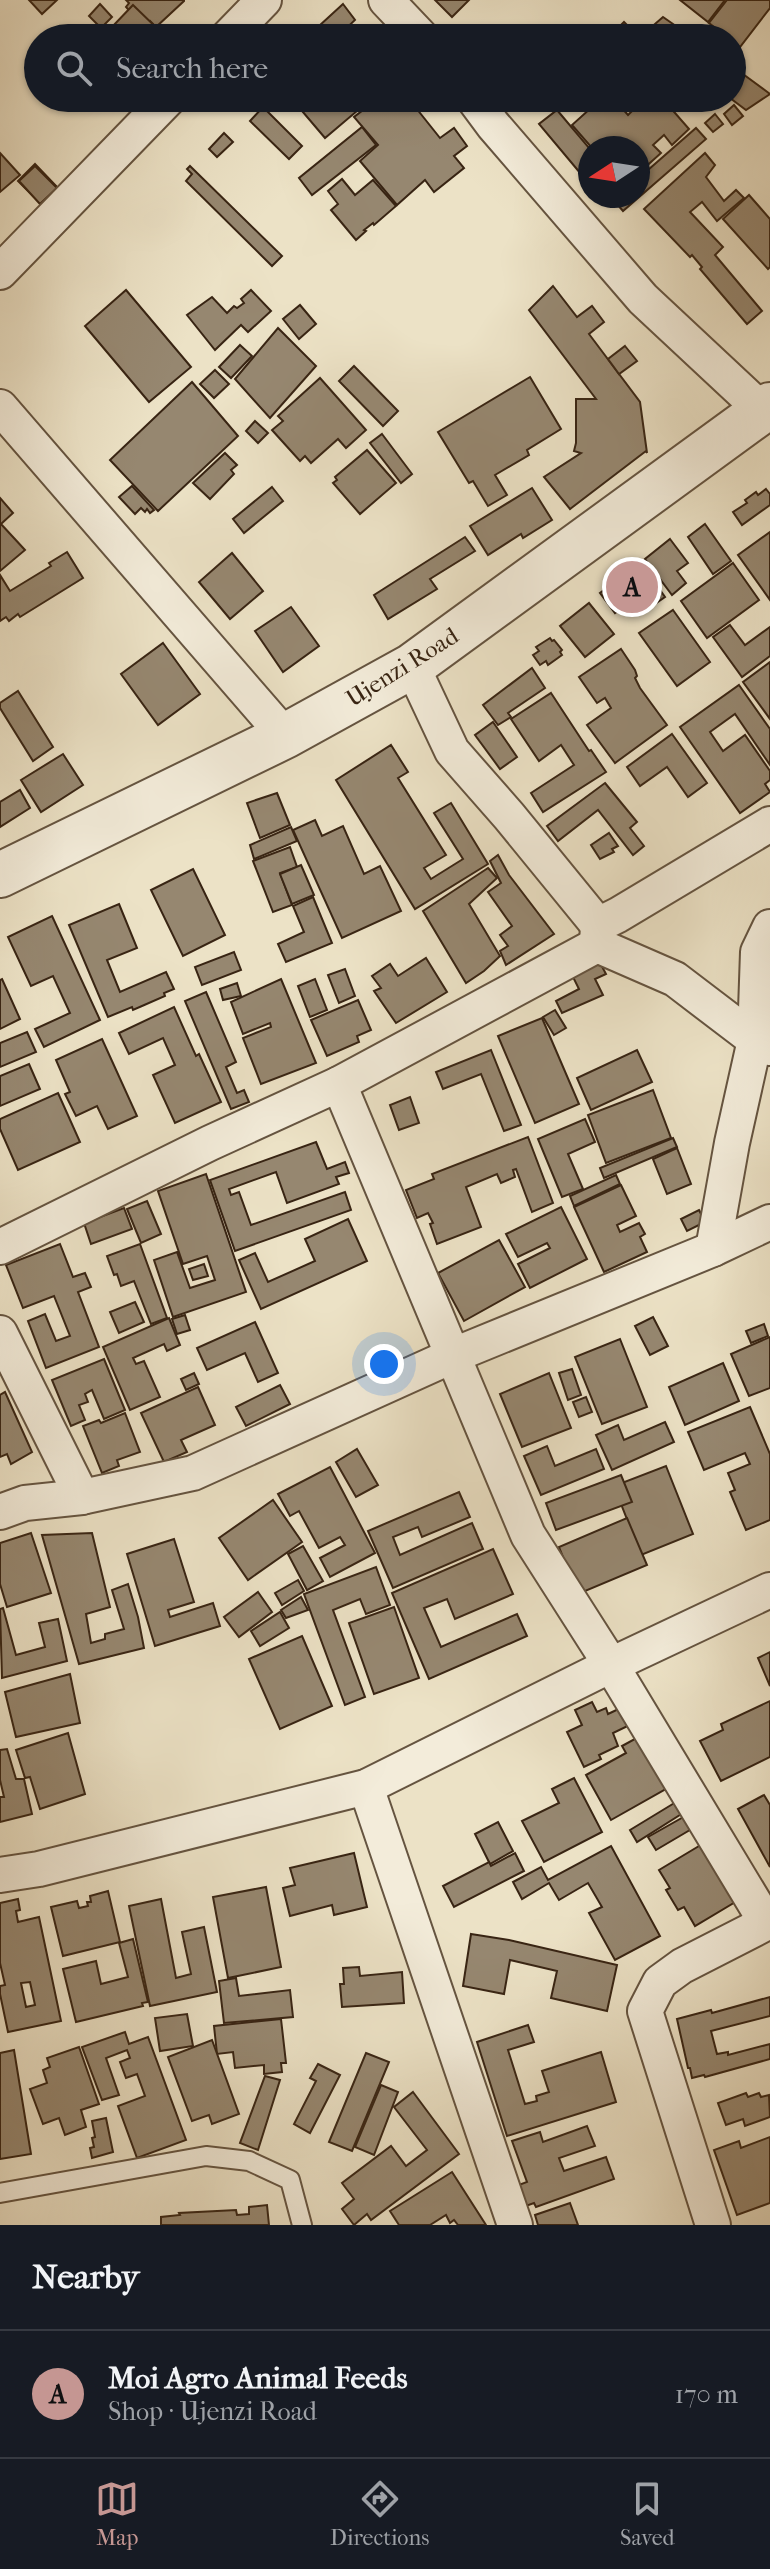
<!DOCTYPE html>
<html lang="en">
<head>
<meta charset="utf-8">
<style>
  :root { --surface:#171b24; --page:#20242c; --text:#f1f3f6; --muted:#9ea1a6; --line:#363941; --accent:#c59692 }
  body { margin:0; font-family:"IM FELL French Canon",serif; background:var(--page); color:var(--text) }
  .compass { position:absolute; left:578px; top:136px; width:72px; height:72px; border-radius:50%; background:var(--surface); box-shadow:0 2px 6px #0004; rotate:258deg }
  .you { position:absolute; left:384px; top:1364px; width:28px; height:28px; margin:-20px; border:6px solid #fff; border-radius:50%; background:#1a73e8; box-shadow:0 0 0 12px #1a73e833 }
  .badge { display:grid; place-items:center; width:52px; height:52px; border-radius:50%; background:var(--accent); color:#111; font-size:26px; font-weight:700 }
  .pin { position:absolute; translate:-50% -50%; border:4px solid #fff; box-shadow:0 2px 8px #0006 }
  .list { margin:0; padding:0; list-style:none }
  h2 { display:flex; justify-content:space-between; align-items:center; height:104px; margin:0; padding:0 32px; font-size:34px }
  h2 small { font-size:26px; font-weight:400; color:var(--muted) }
  .list li { display:grid; grid-template-columns:52px 1fr auto; gap:24px; align-items:center; box-sizing:border-box; height:128px; padding:0 32px; border-top:2px solid var(--line) }
  .list b { display:block; font-size:30px; white-space:nowrap }
  .list p { margin:0; font-size:26px; white-space:nowrap; color:var(--muted) }
  .list em { font-size:26px; font-style:normal; color:var(--muted) }
  .icon { flex:none; width:44px; height:44px; fill:none; stroke:currentColor; stroke-width:2; stroke-linecap:round; stroke-linejoin:round }
  .map { position:relative; flex:none; width:770px; height:2225px; overflow:hidden }
  .search { position:absolute; background:var(--surface); box-shadow:0 2px 6px #0004; left:24px; right:24px; top:24px; height:88px; display:flex; align-items:center; gap:20px; box-sizing:border-box; padding:0 28px; border-radius:44px; color:var(--muted); font-size:30px }
  .sheet { height:232px; background:var(--surface) }
  nav { display:flex; justify-content:space-around; align-items:center; box-sizing:border-box; height:112px; border-top:2px solid var(--line); background:var(--surface); font-size:22px; color:var(--muted) }
  nav a { display:grid; justify-items:center; gap:4px }
  nav .on { color:var(--accent) }
  .map>svg:first-child { display:block }
</style>
</head>
<body>
<div class="map">
<svg width="770" height="2225" viewBox="0 0 770 2225">
  <rect width="100%" height="100%" fill="#ece2c6"/>
  <filter id="stains"><feTurbulence type="fractalNoise" baseFrequency=".0025" numOctaves="4"/><feColorMatrix values="0 0 0 0 .2 0 0 0 0 .09 0 0 0 0 .02 0 0 0 .5 -.17"/></filter>
  <radialGradient id="worn" r=".72"><stop offset=".6" stop-color="#630" stop-opacity="0"/><stop offset="1" stop-color="#630" stop-opacity=".3"/></radialGradient>
  <!-- building -->
  <g fill="#968770" stroke="#382413" stroke-width="2" fill-rule="evenodd">
    <polygon points="29,0 57,0 42,14"/>
    <polygon points="126,0 184,0 184,1 156,27 150,21 144,27 126,7 129,3"/>
    <polygon points="435,0 469,0 452,17"/>
    <polygon points="680,0 725,0 708,22"/>
    <polygon points="727,0 770,0 770,8 740,47 732,41 732,38 728,38 709,23"/>
    <polygon points="100,4 112,17 101,28 89,16"/>
    <polygon points="343,4 355,20 336,38 325,38 319,26"/>
    <polygon points="133,5 167,38 121,38 111,28"/>
    <polygon points="663,17 693,38 639,38"/>
    <polygon points="624,22 634,32 628,38 608,38"/>
    <polygon points="732,66 770,94 746,110 730,98 732,98"/>
    <polygon points="291,98 346,98 357,111 325,138"/>
    <polygon points="379,98 408,98 440,138 454,128 467,146 454,156 464,168 434,192 425,180 397,205 360,161 378,145 354,117"/>
    <polygon points="602,98 613,98 628,115 636,107 634,104 641,98 662,98 689,129 672,145 664,135 653,145 661,153 641,171 638,167 638,148 620,148 618,145 615,148 592,148 572,125"/>
    <polygon points="734,105 743,116 732,125 724,114"/>
    <polygon points="263,107 302,146 289,159 250,121"/>
    <polygon points="557,110 590,149 590,167 581,174 539,124"/>
    <polygon points="715,114 723,124 713,132 705,123"/>
    <polygon points="362,127 376,145 312,195 299,178"/>
    <polygon points="696,128 706,139 623,211 610,196 638,196 638,174 640,177"/>
    <polygon points="224,133 233,142 217,157 209,149"/>
    <polygon points="0,153 20,175 0,192"/>
    <polygon points="705,153 715,165 706,177 724,201 736,190 744,198 717,221 702,202 690,212 723,247 715,255 762,311 747,324 700,269 702,267 692,255 690,257 644,209"/>
    <polygon points="35,164 58,188 41,204 18,181"/>
    <polygon points="35,166 57,188 40,204 19,181"/>
    <polygon points="190,166 282,256 272,266 186,181 192,174 187,169"/>
    <polygon points="342,179 355,195 373,180 396,206 374,225 373,223 364,230 366,231 356,240 331,210 338,204 328,191"/>
    <polygon points="749,195 770,219 770,267 768,269 723,219"/>
    <polygon points="553,286 577,317 592,306 604,322 589,334 640,402 647,453 646,451 570,509 544,477 581,453 574,451 576,443 576,399 596,399 529,310"/>
    <polygon points="126,290 191,367 149,402 85,326"/>
    <polygon points="251,290 271,311 248,332 241,325 215,350 187,315 212,297 227,313 234,306 237,308 244,303 241,299"/>
    <polygon points="300,305 316,324 299,339 283,319"/>
    <polygon points="278,328 316,366 270,418 235,379"/>
    <polygon points="240,345 252,356 231,378 219,367"/>
    <polygon points="625,346 637,361 619,374 608,359"/>
    <polygon points="354,366 398,411 383,426 339,381"/>
    <polygon points="215,370 229,384 214,398 200,384"/>
    <polygon points="530,377 561,429 527,450 529,455 495,475 507,495 488,506 473,481 469,483 438,432"/>
    <polygon points="320,378 366,430 346,448 338,439 311,463 305,456 300,461 272,430 283,421 278,416"/>
    <polygon points="192,382 238,436 158,511 110,460"/>
    <polygon points="255,421 268,433 258,443 246,431"/>
    <polygon points="382,434 412,474 401,483 370,443"/>
    <polygon points="367,450 396,483 360,514 333,483 337,480 335,477"/>
    <polygon points="225,453 237,465 231,470 234,474 210,499 193,483"/>
    <polygon points="132,486 154,510 150,513 147,509 145,512 141,508 135,514 119,497"/>
    <polygon points="272,487 283,501 244,533 233,519"/>
    <polygon points="532,488 552,520 523,538 521,534 488,555 470,526"/>
    <polygon points="766,489 770,494 770,505 742,525 733,512 747,503 745,500 756,492 758,495"/>
    <polygon points="0,498 13,513 1,524 25,550 0,571"/>
    <polygon points="705,524 731,561 713,574 688,537"/>
    <polygon points="770,532 770,600 738,555"/>
    <polygon points="465,537 475,551 430,579 437,589 388,619 374,595"/>
    <polygon points="670,539 688,563 677,571 686,583 672,595 645,559"/>
    <polygon points="67,552 83,578 20,617 18,614 9,621 6,617 0,621 0,575 10,591 51,566 49,563"/>
    <polygon points="232,553 263,591 230,619 199,582"/>
    <polygon points="641,563 665,597 649,608 640,595 615,613 600,593"/>
    <polygon points="733,563 759,600 707,638 681,601"/>
    <polygon points="589,603 614,634 585,657 560,626"/>
    <polygon points="291,607 319,646 283,672 255,631"/>
    <polygon points="673,610 710,662 677,686 639,633"/>
    <polygon points="730,625 745,645 770,627 770,656 742,677 713,637"/>
    <polygon points="550,638 552,641 554,640 562,650 560,652 562,655 548,665 546,661 540,665 533,655 539,651 536,647"/>
    <polygon points="163,643 200,694 158,725 121,674"/>
    <polygon points="621,649 635,670 637,676 635,678 640,688 667,725 615,763 587,725 611,708 605,698 597,703 579,677"/>
    <polygon points="770,662 770,719 743,682"/>
    <polygon points="532,668 545,688 508,713 511,717 498,725 483,705"/>
    <polygon points="739,685 770,729 770,765 735,714 710,732 723,751 745,735 770,771 770,780 765,784 770,792 740,813 680,727"/>
    <polygon points="18,691 53,747 33,761 0,708 0,703"/>
    <polygon points="551,693 589,751 591,750 606,772 543,812 531,793 574,765 561,745 539,761 511,719"/>
    <polygon points="493,722 517,757 500,769 475,735"/>
    <polygon points="672,734 707,783 688,797 667,767 640,786 627,767"/>
    <polygon points="391,745 408,772 398,778 446,855 424,868 431,879 463,859 434,813 451,803 488,864 415,909 336,780"/>
    <polygon points="63,754 83,785 41,812 21,780"/>
    <polygon points="605,783 637,822 630,828 644,846 633,855 598,810 558,841 547,826"/>
    <polygon points="20,790 30,808 0,827 0,802"/>
    <polygon points="277,793 290,825 260,838 247,803"/>
    <polygon points="315,820 322,836 343,826 364,874 380,866 401,911 342,938 293,830"/>
    <polygon points="291,827 297,841 254,859 250,845"/>
    <polygon points="609,833 618,846 612,849 614,852 600,859 591,845"/>
    <polygon points="290,847 297,867 280,873 292,905 273,912 253,861"/>
    <polygon points="498,855 509,875 554,934 506,965 500,951 508,946 500,935 512,926 488,892 501,883 490,861"/>
    <polygon points="301,865 314,895 292,904 280,874"/>
    <polygon points="488,868 497,878 469,904 500,956 484,971 466,983 423,911"/>
    <polygon points="193,869 225,935 183,956 151,890"/>
    <polygon points="313,897 332,943 286,962 278,944 304,932 293,906"/>
    <polygon points="119,904 137,948 107,960 120,992 166,972 174,989 164,993 165,996 142,1006 133,1010 132,1007 108,1017 69,925"/>
    <polygon points="52,916 100,1020 44,1047 35,1029 70,1013 53,976 31,986 8,937"/>
    <polygon points="234,952 241,970 202,985 195,967"/>
    <polygon points="426,958 447,992 396,1023 374,991 381,988 372,976 390,964 398,976"/>
    <polygon points="599,961 606,974 595,979 603,995 562,1013 556,1001 579,989 572,975"/>
    <polygon points="345,969 355,996 339,1003 328,975"/>
    <polygon points="2,979 20,1019 0,1029 0,980"/>
    <polygon points="281,979 316,1063 261,1084 243,1038 271,1027 270,1023 243,1034 231,1002"/>
    <polygon points="315,979 327,1010 310,1017 298,986"/>
    <polygon points="237,983 241,996 223,1000 220,989"/>
    <polygon points="206,992 236,1062 226,1067 237,1093 244,1090 249,1102 231,1109 185,1001"/>
    <polygon points="358,1000 371,1030 357,1036 359,1042 327,1056 311,1020"/>
    <polygon points="174,1007 196,1056 199,1054 221,1102 175,1123 153,1075 175,1065 163,1038 129,1054 119,1033"/>
    <polygon points="555,1010 566,1028 554,1035 543,1017"/>
    <polygon points="542,1018 579,1104 535,1123 498,1036"/>
    <polygon points="27,1032 36,1052 0,1067 0,1043"/>
    <polygon points="102,1039 137,1116 108,1129 97,1106 76,1116 65,1094 70,1092 56,1060"/>
    <polygon points="491,1050 521,1125 504,1131 481,1074 443,1089 436,1072"/>
    <polygon points="637,1050 652,1082 591,1110 577,1078"/>
    <polygon points="29,1064 40,1089 0,1106 0,1076"/>
    <polygon points="653,1090 671,1138 606,1163 588,1115"/>
    <polygon points="58,1093 80,1142 18,1170 0,1129 0,1119"/>
    <polygon points="410,1097 419,1123 399,1130 390,1105"/>
    <polygon points="585,1119 595,1142 568,1154 583,1189 562,1197 538,1139"/>
    <polygon points="528,1137 553,1203 532,1212 516,1169 513,1170 515,1177 501,1183 497,1174 466,1187 481,1227 437,1244 430,1224 433,1223 428,1213 417,1218 406,1190 434,1179 432,1174"/>
    <polygon points="673,1138 677,1147 604,1178 600,1168"/>
    <polygon points="316,1142 327,1169 345,1162 349,1173 336,1177 339,1184 287,1203 276,1172 229,1189 231,1195 239,1192 251,1225 345,1192 351,1210 235,1251 210,1180"/>
    <polygon points="677,1148 691,1184 667,1194 653,1159"/>
    <polygon points="206,1174 246,1292 173,1317 154,1260 177,1252 190,1288 215,1280 207,1256 183,1264 158,1191"/>
    <polygon points="616,1175 620,1184 574,1206 570,1196"/>
    <polygon points="621,1185 636,1216 617,1225 620,1232 639,1223 645,1234 640,1237 647,1252 604,1272 574,1207"/>
    <polygon points="147,1201 161,1234 141,1243 127,1209"/>
    <polygon points="561,1207 587,1259 530,1288 518,1264 550,1248 547,1243 518,1257 506,1234"/>
    <polygon points="124,1208 132,1229 91,1244 84,1223"/>
    <polygon points="699,1210 705,1222 687,1231 681,1219"/>
    <polygon points="348,1219 367,1261 261,1309 239,1260 255,1253 268,1282 315,1261 305,1239"/>
    <polygon points="499,1240 525,1287 464,1321 438,1273"/>
    <polygon points="60,1244 73,1277 85,1273 91,1287 78,1292 99,1347 46,1368 28,1321 45,1314 56,1341 70,1336 54,1296 23,1308 6,1265"/>
    <polygon points="140,1244 167,1318 151,1324 134,1281 121,1286 117,1274 114,1275 107,1256"/>
    <polygon points="204,1264 208,1276 193,1280 189,1269"/>
    <polygon points="135,1302 144,1322 119,1333 110,1312"/>
    <polygon points="185,1315 190,1330 177,1334 172,1319"/>
    <polygon points="653,1317 668,1346 650,1355 635,1326"/>
    <polygon points="169,1318 180,1345 167,1351 164,1344 133,1358 136,1364 144,1361 160,1397 130,1410 103,1347"/>
    <polygon points="255,1322 278,1373 258,1382 245,1353 207,1370 197,1348"/>
    <polygon points="764,1324 768,1336 751,1343 746,1331"/>
    <polygon points="770,1337 770,1388 749,1396 731,1354"/>
    <polygon points="620,1339 647,1407 602,1424 575,1357"/>
    <polygon points="104,1359 125,1410 104,1419 92,1390 85,1394 88,1402 79,1405 85,1420 71,1426 52,1380"/>
    <polygon points="723,1363 739,1401 685,1425 669,1387"/>
    <polygon points="572,1369 581,1395 568,1400 559,1373"/>
    <polygon points="194,1373 199,1384 186,1390 181,1379"/>
    <polygon points="549,1373 571,1428 522,1447 500,1394"/>
    <polygon points="280,1385 290,1404 246,1426 236,1407"/>
    <polygon points="198,1387 215,1425 181,1440 187,1452 164,1462 141,1413"/>
    <polygon points="5,1392 32,1452 11,1464 7,1454 0,1457 0,1395"/>
    <polygon points="586,1397 592,1412 579,1417 573,1402"/>
    <polygon points="750,1407 770,1454 770,1520 746,1530 730,1492 735,1490 728,1473 750,1464 745,1453 704,1470 688,1432"/>
    <polygon points="125,1413 140,1452 117,1460 119,1466 102,1473 83,1426 99,1420 101,1423"/>
    <polygon points="665,1422 674,1442 612,1470 596,1435 618,1425 624,1440"/>
    <polygon points="547,1446 555,1466 596,1449 604,1469 541,1495 524,1456"/>
    <polygon points="357,1449 378,1485 356,1497 336,1462"/>
    <polygon points="666,1466 693,1534 641,1555 614,1486"/>
    <polygon points="330,1467 375,1553 330,1577 320,1558 345,1545 340,1537 319,1548 299,1511 290,1516 278,1494"/>
    <polygon points="621,1475 632,1502 556,1530 546,1503"/>
    <polygon points="459,1492 470,1517 422,1537 418,1527 393,1537 400,1555 472,1523 483,1549 393,1588 368,1531"/>
    <polygon points="273,1500 302,1542 248,1580 219,1538"/>
    <polygon points="627,1518 647,1565 578,1594 559,1547"/>
    <polygon points="31,1533 51,1593 7,1607 0,1584 0,1543"/>
    <polygon points="92,1533 110,1607 86,1614 91,1643 105,1639 105,1634 124,1629 112,1590 128,1584 138,1617 144,1648 79,1664 42,1535"/>
    <polygon points="174,1539 194,1602 168,1610 170,1617 213,1603 220,1626 155,1646 127,1554"/>
    <polygon points="303,1546 323,1581 307,1590 288,1554"/>
    <polygon points="493,1549 513,1594 455,1619 447,1599 424,1608 441,1647 517,1614 527,1636 429,1679 392,1593"/>
    <polygon points="376,1567 390,1605 366,1614 360,1599 333,1610 365,1697 345,1705 304,1594"/>
    <polygon points="298,1580 304,1591 282,1605 275,1593"/>
    <polygon points="258,1592 272,1612 239,1637 224,1617"/>
    <polygon points="301,1597 308,1610 286,1618 281,1610"/>
    <polygon points="394,1607 419,1678 374,1694 349,1623"/>
    <polygon points="3,1608 16,1655 45,1647 39,1623 58,1619 67,1661 2,1678 0,1609"/>
    <polygon points="280,1612 289,1628 260,1646 251,1631"/>
    <polygon points="302,1636 332,1706 280,1729 249,1659"/>
    <polygon points="770,1652 770,1686 758,1658"/>
    <polygon points="70,1674 80,1723 16,1737 5,1692"/>
    <polygon points="770,1701 770,1757 721,1781 700,1741 723,1730 721,1724"/>
    <polygon points="592,1702 597,1712 606,1708 608,1714 629,1704 638,1721 613,1733 618,1746 599,1755 601,1759 584,1767 567,1732 582,1725 575,1710"/>
    <polygon points="68,1733 85,1794 40,1809 30,1777 25,1778 16,1750"/>
    <polygon points="642,1735 671,1786 611,1820 586,1775 626,1753 622,1746"/>
    <polygon points="7,1749 16,1779 24,1779 32,1814 0,1822 0,1797 4,1797 0,1780 0,1750"/>
    <polygon points="574,1778 602,1832 544,1862 522,1821 559,1803 552,1789"/>
    <polygon points="764,1795 770,1805 770,1867 738,1809"/>
    <polygon points="676,1802 683,1813 637,1842 630,1830"/>
    <polygon points="687,1815 695,1827 656,1850 648,1837"/>
    <polygon points="498,1822 513,1851 490,1864 475,1834"/>
    <polygon points="704,1843 742,1898 695,1926 684,1907 678,1910 666,1890 670,1888 659,1870"/>
    <polygon points="611,1846 660,1936 615,1960 589,1913 602,1907 588,1883 559,1900 549,1883 522,1899 513,1882 541,1867 548,1880"/>
    <polygon points="354,1853 367,1907 334,1915 332,1905 290,1916 283,1888 295,1885 290,1868"/>
    <polygon points="515,1853 524,1871 454,1907 443,1886 489,1862 491,1866"/>
    <polygon points="266,1887 281,1967 228,1978 213,1897"/>
    <polygon points="108,1891 120,1942 63,1956 51,1907 77,1901 79,1908 88,1906 87,1902 91,1902 90,1896"/>
    <path d="M18,1899L20,1910L16,1911L18,1922L39,1917L61,2021L8,2032L0,1994V1986L5,1985L0,1963V1903ZM30,1982L35,2005L26,2007L21,1983Z"/>
    <polygon points="161,1899 176,1978 191,1974 182,1932 204,1927 217,1992 150,2006 129,1906"/>
    <polygon points="471,1934 509,1940 617,1965 607,2011 551,1998 557,1971 510,1960 504,1994 463,1986"/>
    <polygon points="133,1939 148,2002 142,2003 143,2006 76,2022 63,1969 96,1961 101,1984 128,1977 119,1943"/>
    <polygon points="359,1967 360,1976 402,1972 404,2003 342,2007 340,1984 344,1984 343,1968"/>
    <polygon points="236,1978 239,1996 290,1990 293,2017 224,2023 219,1981"/>
    <polygon points="770,1997 770,2016 711,2031 717,2054 728,2052 728,2055 770,2044 770,2059 705,2077 704,2075 692,2078 690,2068 688,2068 677,2019 711,2010 712,2013"/>
    <polygon points="187,2014 193,2046 160,2051 155,2018"/>
    <polygon points="281,2019 286,2063 281,2063 282,2072 264,2074 264,2065 235,2068 233,2052 217,2054 214,2026"/>
    <polygon points="528,2025 534,2042 508,2050 525,2104 537,2101 536,2096 549,2092 542,2071 601,2052 616,2102 507,2136 477,2042"/>
    <polygon points="125,2032 129,2044 148,2037 186,2140 137,2158 118,2106 145,2096 137,2074 126,2078 120,2062 130,2058 127,2050 106,2058 119,2095 102,2100 82,2047"/>
    <polygon points="212,2040 239,2114 212,2124 209,2115 192,2121 168,2057"/>
    <polygon points="79,2047 99,2104 81,2110 86,2127 65,2135 59,2118 43,2124 30,2089 47,2083 43,2070 50,2067 47,2058"/>
    <polygon points="14,2050 31,2154 0,2159 0,2053"/>
    <polygon points="366,2053 389,2062 352,2151 329,2142"/>
    <polygon points="318,2064 340,2075 310,2133 294,2124 316,2081 310,2078"/>
    <polygon points="265,2076 280,2080 258,2150 240,2143"/>
    <polygon points="381,2085 398,2092 374,2155 355,2147"/>
    <polygon points="413,2092 459,2154 371,2220 367,2214 354,2225 342,2209 354,2199 342,2183 391,2146 406,2166 427,2150 394,2107"/>
    <polygon points="746,2093 748,2097 759,2093 761,2097 769,2095 770,2117 745,2126 743,2119 726,2125 718,2103"/>
    <polygon points="106,2118 113,2152 92,2158 90,2148 94,2147 92,2138 95,2137 92,2121"/>
    <polygon points="587,2126 595,2146 559,2158 564,2171 606,2157 614,2179 536,2207 534,2203 523,2207 516,2186 527,2182 512,2141 540,2132 543,2142"/>
    <polygon points="770,2137 770,2203 737,2215 714,2150 739,2141 741,2148"/>
    <polygon points="452,2172 486,2225 458,2225 454,2220 450,2223 446,2215 430,2225 399,2225 390,2211"/>
    <polygon points="570,2203 578,2225 538,2225 535,2215"/>
    <polygon points="267,2205 269,2225 161,2225 161,2217 180,2215 179,2213 236,2210 237,2215 249,2214 249,2207"/>
  </g>
  <g fill="none" stroke-linecap="round" stroke-linejoin="round">
    <!-- service casing -->
    <g stroke="#655440" stroke-width="22">
      <polyline id="service" points="0,2193 206,2156 249,2161 290,2180 302,2225"/>
    </g>
    <!-- minor casing -->
    <g stroke="#655440" stroke-width="38">
      <g id="minor">
        <polyline points="386,0 422,38"/>
        <polyline points="227,38 264,0"/>
        <polyline points="473,98 493,125 643,299 763,411"/>
        <polyline points="0,272 169,98"/>
        <polyline points="0,407 285,736"/>
        <polyline points="412,666 452,751 509,816 598,925"/>
        <polyline points="597,945 598,925 618,915 770,824"/>
        <polyline points="0,1247 210,1143 339,1084"/>
        <polyline points="713,1249 732,1143 755,1040 758,952 770,927"/>
        <polyline points="0,1333 82,1497"/>
        <polyline points="0,1512 25,1503 82,1497 193,1473 454,1355 713,1249 770,1222"/>
        <polyline points="366,1787 515,2225"/>
        <polyline points="0,1875 39,1869 366,1787 611,1665 770,1590"/>
        <polyline points="766,1922 611,1665 528,1535 339,1084 597,945 675,979 755,1040 770,1048"/>
        <polyline points="713,2225 645,2011 660,1982 682,1966 770,1921"/>
      </g>
    </g>
    <!-- tertiary casing -->
    <g stroke="#655440" stroke-width="48">
      <polyline id="tertiary" points="0,875 285,736 412,666 770,405"/>
    </g>
    <!-- service -->
    <use href="#service" stroke="#f3ecda" stroke-width="18"/>
    <!-- minor -->
    <use href="#minor" stroke="#f3ecda" stroke-width="34"/>
    <!-- tertiary -->
    <use href="#tertiary" stroke="#f3ecda" stroke-width="44"/>
  </g>
  <g text-anchor="middle" stroke-width="6" stroke-linejoin="round" paint-order="stroke">
    <!-- street labels -->
    <g font-size="24" fill="#382413" stroke="#f3ecda">
      <text transform="translate(402 667) rotate(-32)" y="8">Ujenzi Road</text>
    </g>
  </g>
  <rect width="100%" height="100%" filter="url(#stains)"/>
  <rect width="100%" height="100%" fill="url(#worn)"/>
</svg>
<svg class="compass" viewBox="-18 -18 36 36"><path d="M0-13l5 13h-10z" fill="#e53935"/><path d="M0 13l5-13h-10z" fill="#9ea1a6"/></svg>
<div class="you"></div>
<div class="pin badge" style="left:632px;top:587px">A</div>
<div class="search"><svg class="icon" aria-label="search" viewBox="0 0 24 24"><circle cx="10" cy="10" r="6"/><path d="M15 15l6 6"/></svg>Search here</div>
</div>
<section class="sheet">
<h2>Nearby<small></small></h2>
<ul class="list">
<li><span class="badge">A</span><div><b>Moi Agro Animal Feeds</b><p>Shop · Ujenzi Road</p></div><em>170 m</em></li>
</ul>
</section>
<nav>
<a class="on"><svg class="icon" aria-label="map" viewBox="0 0 24 24"><path d="M3 6l6-2 6 2 6-2v14l-6 2-6-2-6 2zM9 4v14M15 6v14"/></svg>Map</a>
<a><svg class="icon" aria-label="directions" viewBox="0 0 24 24"><path d="M12 3l9 9-9 9-9-9zM9 14v-3h6M13 9l2 2-2 2"/></svg>Directions</a>
<a><svg class="icon" aria-label="saved" viewBox="0 0 24 24"><path d="M7 4h10v16l-5-4-5 4z"/></svg>Saved</a>
</nav>
</body>
</html>
